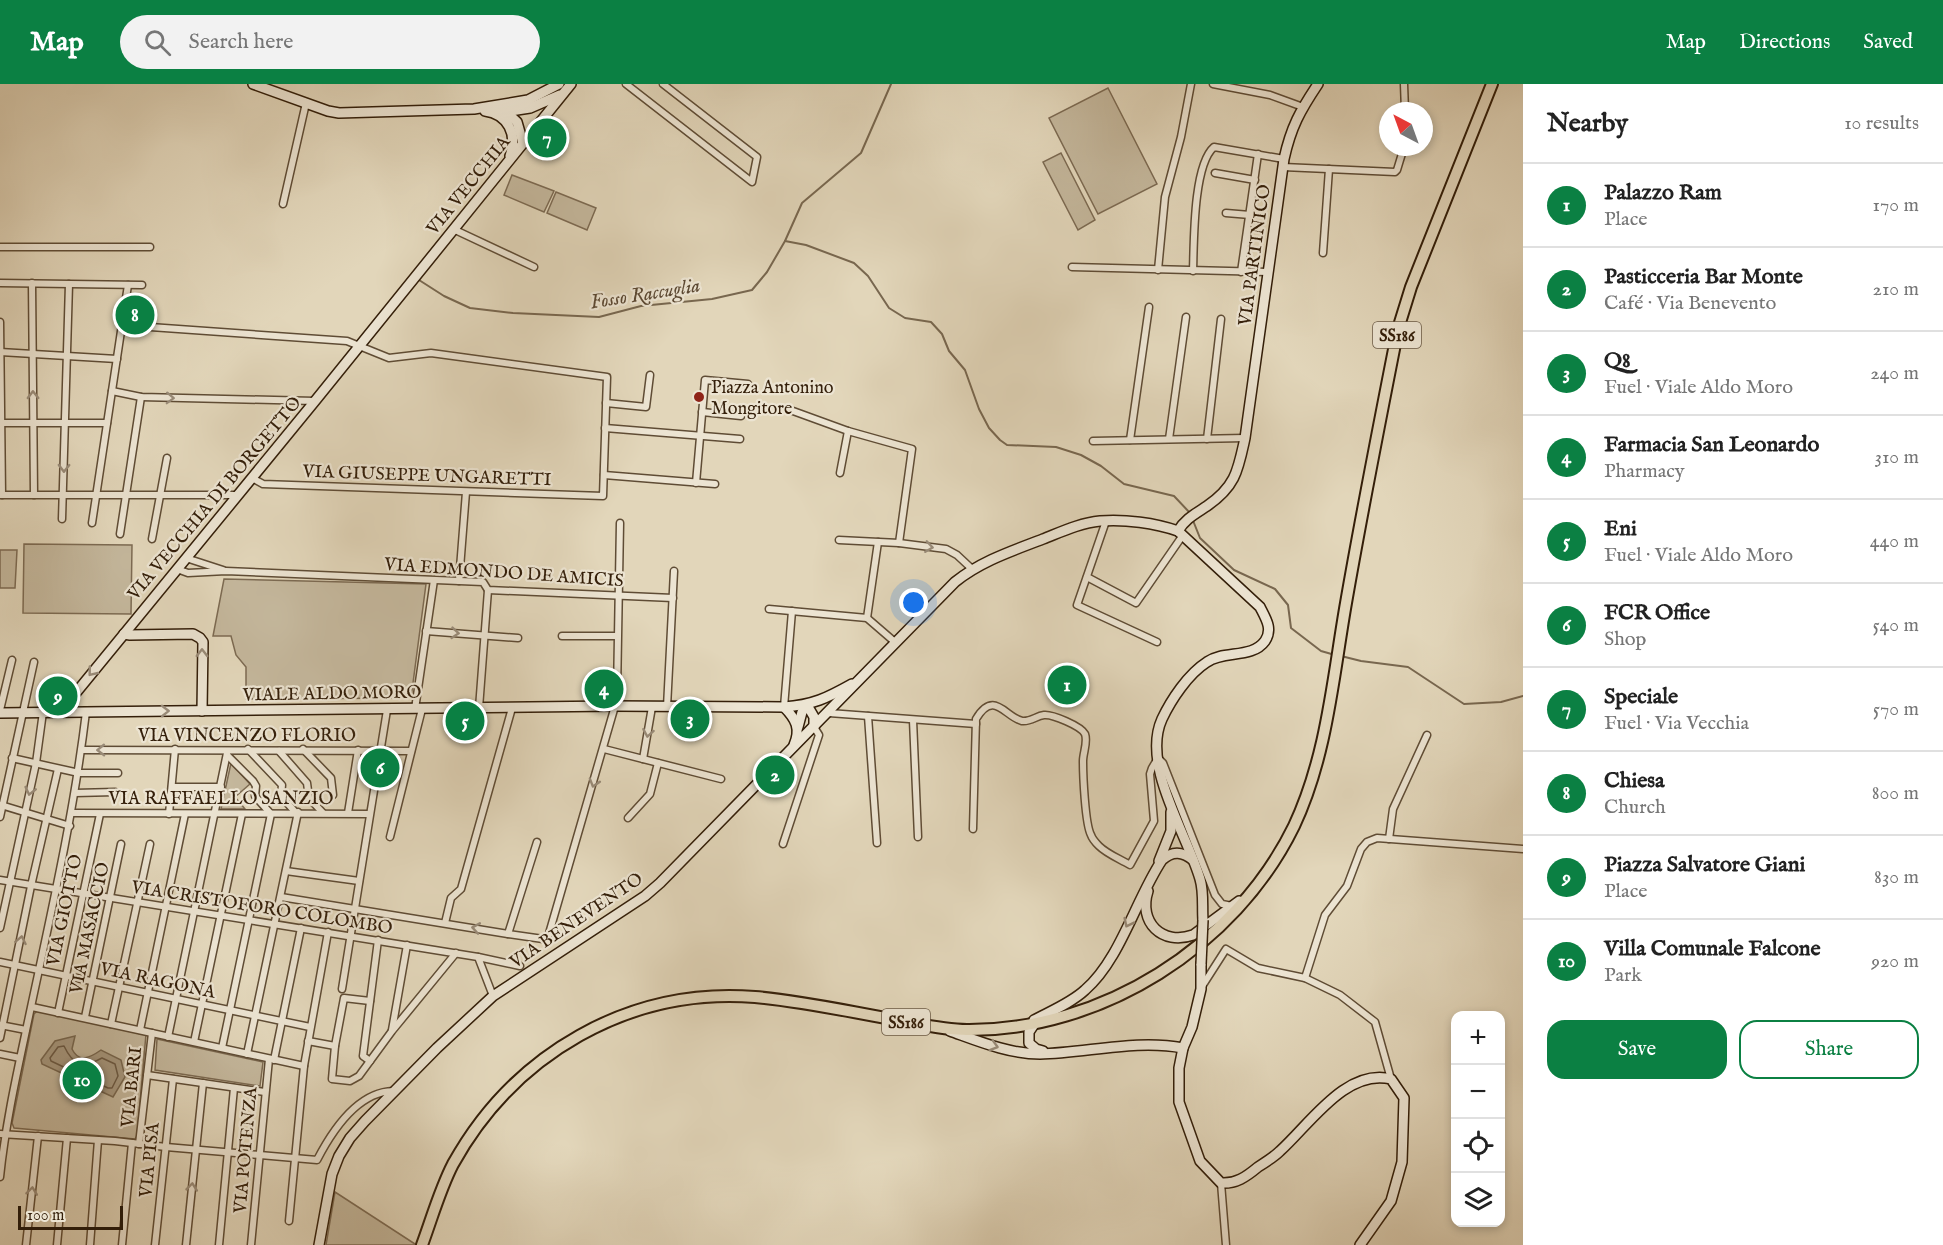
<!DOCTYPE html>
<html lang="en">
<head>
<meta charset="utf-8">
<style>
  :root { --surface:#fff; --page:#f2f2f2; --text:#222; --muted:#767676; --line:#e0e0e0; --accent:#0b8043 }
  body { margin:0; font-family:"IM FELL English",serif; background:var(--page); color:var(--text) }
  .controls { position:absolute; right:18px; bottom:18px; display:grid; overflow:hidden; border-radius:12px; box-shadow:0 3px 9px #0003 }
  .controls button { width:54px; height:54px; display:grid; place-items:center; padding:0; border:0; border-bottom:2px solid var(--line); background:var(--surface); color:var(--text); font:30px sans-serif }
  .compass { position:absolute; left:1379px; top:18px; width:54px; height:54px; border-radius:50%; background:var(--surface); box-shadow:0 3px 9px #0003; rotate:319deg }
  .scale { position:absolute; left:18px; bottom:15px; width:105px; box-sizing:border-box; padding-left:6px; border:3px solid #331e09; border-top:0; font-size:16px; line-height:21px; white-space:nowrap; color:#331e09; -webkit-text-stroke:4px #ece4d2; paint-order:stroke }
  .you { position:absolute; left:914px; top:519px; width:21px; height:21px; margin:-15px; border:4px solid #fff; border-radius:50%; background:#1a73e8; box-shadow:0 0 0 9px #1a73e833 }
  .badge { display:grid; place-items:center; width:39px; height:39px; border-radius:50%; background:var(--accent); color:#fff; font-size:20px; font-weight:700 }
  .pin { position:absolute; translate:-50% -50%; border:3px solid #fff; box-shadow:0 2px 6px #0006 }
  .list { margin:0; padding:0; list-style:none }
  h2 { display:flex; justify-content:space-between; align-items:center; height:78px; margin:0; padding:0 24px; font-size:26px }
  h2 small { font-size:20px; font-weight:400; color:var(--muted) }
  .list li { display:grid; grid-template-columns:39px 1fr auto; gap:18px; align-items:center; box-sizing:border-box; height:84px; padding:0 24px; border-top:2px solid var(--line) }
  .list b { display:block; font-size:22px; white-space:nowrap }
  .list p { margin:0; font-size:20px; white-space:nowrap; color:var(--muted) }
  .list em { font-size:20px; font-style:normal; color:var(--muted) }
  .actions { display:flex; gap:12px; padding:18px 24px }
  .actions a { flex:1; padding:14px 0; border:2px solid var(--accent); border-radius:18px; text-align:center; font-size:21px; color:var(--accent) }
  .actions .main { background:var(--accent); color:#fff }
  .icon { flex:none; width:33px; height:33px; fill:none; stroke:currentColor; stroke-width:2; stroke-linecap:round; stroke-linejoin:round }
  .map { position:relative; flex:none; width:1523px; height:1161px; overflow:hidden }
  header { display:flex; align-items:center; gap:36px; box-sizing:border-box; height:84px; padding:0 30px; background:var(--accent); color:#fff }
  header strong { font-size:28px }
  nav { display:flex; gap:33px; margin-inline-start:auto; font-size:21px }
  .search { width:420px; height:54px; background:var(--page); display:flex; align-items:center; gap:15px; box-sizing:border-box; padding:0 21px; border-radius:33px; color:var(--muted); font-size:22px }
  main { display:flex }
  aside { flex:1; background:var(--surface) }
  .map>svg:first-child { display:block }
</style>
</head>
<body>
<header>
<strong>Map</strong>
<div class="search"><svg class="icon" aria-label="search" viewBox="0 0 24 24"><circle cx="10" cy="10" r="6"/><path d="M15 15l6 6"/></svg>Search here</div>
<nav><a>Map</a><a>Directions</a><a>Saved</a></nav>
</header>
<main>
<div class="map">
<svg width="1523" height="1161" viewBox="0 0 1523 1161">
  <rect width="100%" height="100%" fill="#e2d6ba"/>
  <filter id="stains"><feTurbulence type="fractalNoise" baseFrequency=".00333" numOctaves="4"/><feColorMatrix values="0 0 0 0 .2 0 0 0 0 .09 0 0 0 0 .02 0 0 0 .5 -.17"/></filter>
  <radialGradient id="worn" r=".72"><stop offset=".6" stop-color="#630" stop-opacity="0"/><stop offset="1" stop-color="#630" stop-opacity=".3"/></radialGradient>
  <!-- green -->
  <g fill="#c4b79c" stroke="#7c6a52" stroke-width="1.5">
    <polygon points="1108,4 1157,100 1098,130 1049,34"/>
    <polygon points="1061,69 1095,136 1078,146 1043,78"/>
    <polygon points="512,91 554,107 544,128 504,111"/>
    <polygon points="556,108 596,124 587,146 547,129"/>
    <polygon points="24,460 132,461 131,530 23,529"/>
    <polygon points="0,466 17,466 15,504 0,504"/>
    <polygon points="224,495 426,500 411,614 246,615 246,583 236,571 231,552 213,552"/>
    <polygon points="231,679 250,700 235,713 245,725 221,725"/>
    <polygon points="37,927 146,950 137,1052 135,1055 14,1044 12,1039 34,930"/>
    <polygon points="157,955 263,978 260,1002 155,986"/>
    <polygon points="335,1108 415,1160 415,1161 326,1161"/>
  </g>
  <!-- water -->
  <path fill="#a6977e" stroke="#78674f" stroke-width="1.5" d="M75,952L72,965C79,980 91,973 101,966L121,976L125,993L113,1013L42,980L41,976L55,957Z"/>
  <g fill="none" stroke-linecap="round" stroke-linejoin="round">
    <!-- shore -->
    <path stroke="#6c5a44" stroke-width="1.5" d="M64,962C73,981 82,985 102,974L115,980L118,992L112,1004H108L51,977L50,974L58,963Z"/>
    <!-- stream -->
    <g stroke="#78674f" stroke-width="2">
      <polyline points="785,157 806,161 854,179 868,192 889,224 905,234 931,238 942,250 949,267 965,286 979,325 989,344 1000,356 1007,361 1056,363 1081,371 1101,382 1124,400 1174,412 1190,429"/>
      <polyline points="419,196 444,212 470,224 513,229 599,233 641,222 712,215 752,206 767,188 785,157 802,119 861,69 891,0"/>
      <polyline points="1192,434 1200,454 1234,486 1275,505 1288,521 1291,544 1321,567 1335,571"/>
      <polyline points="1341,572 1361,577 1408,583 1464,620 1501,618 1523,612"/>
    </g>
    <!-- street casing -->
    <g stroke="#5f4c35" stroke-width="9">
      <g id="street">
        <polyline points="626,0 752,98 757,73 663,0"/>
        <polyline points="1213,0 1270,11 1303,23"/>
        <polyline points="1404,0 1405,27"/>
        <polyline points="1283,83 1395,88 1397,86 1404,63"/>
        <polyline points="1215,89 1255,96"/>
        <polyline points="283,120 306,19"/>
        <polyline points="1226,129 1250,131"/>
        <polyline points="453,145 534,183"/>
        <polyline points="0,163 150,163"/>
        <polyline points="1323,169 1329,85"/>
        <polyline points="1072,183 1268,188"/>
        <polyline points="1158,186 1165,113 1181,53 1191,0"/>
        <path d="M1193,187C1194,159 1193,81 1214,63L1284,75"/>
        <polyline points="1241,188 1258,70"/>
        <polyline points="0,199 142,201"/>
        <polyline points="32,199 34,411"/>
        <polyline points="0,238 2,411"/>
        <polyline points="122,241 347,257 389,274 431,269 607,293 603,412 263,400 252,394"/>
        <polyline points="0,268 117,275"/>
        <polyline points="112,307 141,313 315,317"/>
        <polyline points="606,319 646,323 650,291"/>
        <polyline points="793,327 848,347 912,365 899,459"/>
        <polyline points="702,328 741,332"/>
        <polyline points="0,339 107,339"/>
        <polyline points="605,344 740,355"/>
        <polyline points="1169,355 1186,233"/>
        <polyline points="1207,355 1221,235"/>
        <polyline points="1130,356 1149,223"/>
        <polyline points="1093,357 1245,354"/>
        <polyline points="840,389 848,347"/>
        <polyline points="604,391 715,400"/>
        <polyline points="696,399 705,296 748,300"/>
        <polyline points="0,411 238,411"/>
        <polyline points="62,435 69,200"/>
        <polyline points="1106,437 1077,521 1157,558"/>
        <polyline points="92,439 128,201"/>
        <polyline points="120,450 141,313"/>
        <polyline points="152,455 167,374"/>
        <polyline points="839,456 899,459 946,465 957,471 972,485"/>
        <polyline points="186,474 223,486"/>
        <polyline points="177,485 188,489 226,487 483,498 488,506 673,514"/>
        <polyline points="1087,493 1136,519 1183,451"/>
        <polyline points="459,497 466,408"/>
        <polyline points="769,525 867,534 896,559"/>
        <polyline points="867,534 878,458"/>
        <polyline points="426,547 518,554"/>
        <polyline points="562,552 617,552"/>
        <polyline points="667,623 674,487"/>
        <polyline points="784,623 792,527"/>
        <polyline points="479,624 488,506"/>
        <polyline points="415,625 434,496"/>
        <polyline points="0,626 12,576"/>
        <polyline points="829,629 976,640"/>
        <polyline points="868,632 877,759"/>
        <polyline points="913,636 918,753"/>
        <polyline points="248,665 282,701 281,712 296,729"/>
        <polyline points="303,665 331,694 333,711"/>
        <polyline points="604,665 721,695"/>
        <polyline points="82,666 411,667"/>
        <polyline points="279,667 307,699 309,714 323,729"/>
        <polyline points="12,674 79,689 118,689"/>
        <polyline points="643,675 652,623"/>
        <polyline points="172,703 221,703"/>
        <polyline points="75,709 115,708"/>
        <polyline points="1,721 70,742"/>
        <polyline points="72,729 369,730"/>
        <polyline points="348,729 358,666"/>
        <polyline points="169,730 175,665"/>
        <polyline points="0,733 34,578"/>
        <polyline points="628,734 650,710 658,679"/>
        <path d="M973,745L976,635C994,605 1005,633 1022,637C1031,638 1036,632 1044,631C1052,630 1081,642 1085,650C1088,658 1083,669 1083,677C1083,690 1085,740 1091,751C1092,754 1096,759 1099,762C1107,770 1120,775 1130,781L1154,737L1150,690L1152,684L1158,674L1163,679L1215,811L1222,820L1232,822"/>
        <polyline points="390,753 422,625"/>
        <polyline points="1389,755 1393,725 1427,651"/>
        <polyline points="783,760 819,651 814,643"/>
        <polyline points="286,787 359,797"/>
        <polyline points="0,796 478,873 493,912"/>
        <polyline points="281,813 508,850 543,855 548,853 615,622 617,609 620,439"/>
        <polyline points="445,839 451,814 461,805 512,624"/>
        <polyline points="0,844 36,679 43,628"/>
        <polyline points="508,850 537,758"/>
        <polyline points="478,873 520,882"/>
        <polyline points="0,878 310,943"/>
        <polyline points="1305,894 1325,831 1347,802 1361,765 1367,758 1377,754 1523,765"/>
        <polyline points="1201,904 1226,865 1258,884 1305,894 1340,911 1375,938 1391,995"/>
        <polyline points="342,905 387,626"/>
        <polyline points="370,917 344,914 335,962 332,995 350,997 359,992 392,947 456,869"/>
        <polyline points="32,923 304,982"/>
        <polyline points="58,929 100,730"/>
        <polyline points="85,933 121,760"/>
        <polyline points="111,940 150,760"/>
        <polyline points="0,941 26,946"/>
        <polyline points="140,946 185,730"/>
        <polyline points="392,946 407,861"/>
        <polyline points="168,953 227,669"/>
        <polyline points="0,954 31,802 58,685"/>
        <polyline points="308,957 335,962"/>
        <polyline points="194,958 242,730"/>
        <polyline points="222,964 271,730 255,712 256,702 253,697 227,671"/>
        <polyline points="0,970 20,974"/>
        <polyline points="247,970 298,728"/>
        <polyline points="274,976 301,844"/>
        <polyline points="370,977 363,972 378,856"/>
        <polyline points="147,991 265,1008"/>
        <path d="M0,1050L115,1057L166,1063L317,1076C332,1047 357,1008 393,1007"/>
        <polyline points="139,1060 152,949"/>
        <path d="M0,1093C6,1035 19,980 31,923C52,825 74,728 86,628"/>
        <polyline points="1221,1099 1226,1161"/>
        <polyline points="289,1137 304,982 328,848"/>
        <polyline points="26,1161 38,1052"/>
        <polyline points="57,1161 67,1054"/>
        <polyline points="90,1161 98,1056"/>
        <polyline points="122,1161 132,1059"/>
        <polyline points="155,1161 173,995"/>
        <polyline points="186,1161 203,999"/>
        <polyline points="219,1161 234,1004"/>
        <polyline points="251,1161 269,975"/>
      </g>
    </g>
    <!-- secondary casing -->
    <g stroke="#331e09" stroke-width="12">
      <g id="secondary">
        <polyline points="253,0 328,27 339,29 474,25 528,16 559,0"/>
        <polyline points="504,26 517,38 523,59"/>
        <path d="M485,27C508,30 518,51 510,72"/>
        <polyline points="497,29 530,24 560,11"/>
        <path d="M1178,447C1185,435 1195,430 1207,422C1236,402 1238,386 1245,354L1284,75C1291,43 1300,27 1318,0"/>
        <polyline points="124,550 130,551 193,550 200,554 203,558 202,627"/>
        <path d="M784,623C796,635 801,645 794,661"/>
        <polyline points="65,628 70,616 315,317 571,0"/>
        <path d="M0,629L615,622L784,623C813,621 827,614 852,600"/>
        <polyline points="798,643 802,628 807,621 814,633 814,643"/>
        <polyline points="1159,777 1171,747 1171,728"/>
        <path d="M1148,807C1138,838 1162,862 1193,851L1239,817"/>
        <path d="M1201,880V905L1192,943L1183,964L1179,984V1018L1200,1077L1221,1099C1236,1100 1246,1093 1258,1083C1266,1078 1274,1073 1280,1067C1310,1040 1346,984 1391,995L1404,1014L1402,1078L1391,1117L1360,1161"/>
        <path d="M1034,936C1051,927 1071,919 1085,906C1120,876 1136,815 1162,776C1173,766 1183,768 1193,776"/>
        <polyline points="1035,939 1029,948 1029,959 1036,965 1043,967"/>
        <path d="M950,947C978,957 1009,970 1040,970C1087,969 1136,955 1183,964"/>
        <path d="M319,1161L332,1090L339,1072L350,1054L365,1037L437,964L493,912L645,812L660,799L955,498C981,477 1012,467 1043,455C1061,448 1080,439 1100,437C1125,435 1155,439 1178,447L1260,523C1266,535 1273,545 1265,557C1252,575 1224,566 1207,578C1188,590 1171,616 1162,635C1141,681 1187,750 1200,795C1204,808 1202,823 1203,836"/>
      </g>
    </g>
    <!-- primary casing -->
    <g stroke="#331e09" stroke-width="14">
      <path id="primary" d="M422,1161C432,1134 440,1105 453,1080C514,970 629,903 755,913C803,917 850,928 897,936C920,940 943,946 967,946C1101,947 1235,863 1294,742C1327,672 1333,593 1346,519C1362,427 1380,336 1398,245L1411,203L1492,0"/>
    </g>
    <!-- street -->
    <use href="#street" stroke="#ece4d2" stroke-width="6"/>
    <!-- secondary -->
    <use href="#secondary" stroke="#ece4d2" stroke-width="9"/>
    <!-- primary -->
    <use href="#primary" stroke="#e2d6ba" stroke-width="10"/>
    <!-- secondary-bridge casing -->
    <g stroke="#331e09" stroke-width="12" stroke-linecap="butt">
      <polyline id="secondary-bridge" points="1201,880 1203,836"/>
    </g>
    <!-- secondary-bridge -->
    <use href="#secondary-bridge" stroke="#ece4d2" stroke-width="9"/>
  </g>
  <!-- one-way arrows -->
  <defs><path id="oneway-chevron" d="M-2-3.5L2.5 0L-2 3.5" fill="none" stroke-width="1.6" stroke-linecap="round" stroke-linejoin="round" transform="scale(1.5)"/></defs>
  <g stroke="#998b78">
    <use href="#oneway-chevron" transform="translate(33 311) rotate(-91)"/>
    <use href="#oneway-chevron" transform="translate(170 314) rotate(2)"/>
    <use href="#oneway-chevron" transform="translate(64 384) rotate(91)"/>
    <use href="#oneway-chevron" transform="translate(929 463) rotate(8)"/>
    <use href="#oneway-chevron" transform="translate(455 549) rotate(5)"/>
    <use href="#oneway-chevron" transform="translate(202 569) rotate(-90)"/>
    <use href="#oneway-chevron" transform="translate(92 588) rotate(129)"/>
    <use href="#oneway-chevron" transform="translate(165 627) rotate(-1)"/>
    <use href="#oneway-chevron" transform="translate(648 649) rotate(100)"/>
    <use href="#oneway-chevron" transform="translate(101 666) rotate(179)"/>
    <use href="#oneway-chevron" transform="translate(594 699) rotate(107)"/>
    <use href="#oneway-chevron" transform="translate(30 707) rotate(103)"/>
    <use href="#oneway-chevron" transform="translate(1128 839) rotate(116)"/>
    <use href="#oneway-chevron" transform="translate(476 844) rotate(-170)"/>
    <use href="#oneway-chevron" transform="translate(21 856) rotate(-79)"/>
    <use href="#oneway-chevron" transform="translate(994 962) rotate(16)"/>
    <use href="#oneway-chevron" transform="translate(192 1103) rotate(-84)"/>
    <use href="#oneway-chevron" transform="translate(32 1107) rotate(-83)"/>
  </g>
  <!-- markers -->
  <circle fill="#8f2418" stroke="#ece4d2" stroke-width="2" cx="699" cy="313" r="6"/>
  <g text-anchor="middle" stroke-width="4.5" stroke-linejoin="round" paint-order="stroke">
    <!-- shield labels -->
    <g fill="#ece4d2" stroke="#6a5945" stroke-width="1.5">
      <rect x="1373" y="238" width="48" height="26" rx="4.5"/>
      <rect x="882" y="925" width="48" height="26" rx="4.5"/>
    </g>
    <g font-size="16" font-weight="bold" fill="#331e09">
      <text x="1397" y="257">SS186</text>
      <text x="906" y="944">SS186</text>
    </g>
    <!-- street labels -->
    <g font-size="18" fill="#331e09" stroke="#ece4d2">
      <text transform="translate(468 101) rotate(-51)" y="6">VIA VECCHIA</text>
      <text transform="translate(1254 171) rotate(-82)" y="6">VIA PARTINICO</text>
      <text transform="translate(427 391) rotate(2)" y="6">VIA GIUSEPPE UNGARETTI</text>
      <text transform="translate(214 414) rotate(-50)" y="6">VIA VECCHIA DI BORGETTO</text>
      <text transform="translate(504 488) rotate(4)" y="6">VIA EDMONDO DE AMICIS</text>
      <text transform="translate(332 609) rotate(-1)" y="6">VIALE ALDO MORO</text>
      <text x="247" y="657">VIA VINCENZO FLORIO</text>
      <text x="221" y="720">VIA RAFFAELLO SANZIO</text>
      <text transform="translate(262 823) rotate(9)" y="6">VIA CRISTOFORO COLOMBO</text>
      <text transform="translate(64 826) rotate(-78)" y="6">VIA GIOTTO</text>
      <text transform="translate(576 836) rotate(-34)" y="6">VIA BENEVENTO</text>
      <text transform="translate(89 844) rotate(-78)" y="6">VIA MASACCIO</text>
      <text transform="translate(158 896) rotate(12)" y="6">VIA RAGONA</text>
      <text transform="translate(131 1003) rotate(-84)" y="6">VIA BARI</text>
      <text transform="translate(245 1066) rotate(-85)" y="6">VIA POTENZA</text>
      <text transform="translate(149 1076) rotate(-84)" y="6">VIA PISA</text>
    </g>
    <!-- poi labels -->
    <g font-size="18" fill="#331e09" stroke="#ece4d2" text-anchor="start">
      <text x="711" y="309">Piazza Antonino<tspan x="711" dy="21">Mongitore</tspan></text>
    </g>
    <!-- water labels -->
    <g font-size="20" font-style="italic" fill="#5b4832" stroke="#ece4d2">
      <text transform="translate(645 209) rotate(-9)" y="7">Fosso Raccuglia</text>
    </g>
  </g>
  <rect width="100%" height="100%" filter="url(#stains)"/>
  <rect width="100%" height="100%" fill="url(#worn)"/>
</svg>
<div class="controls">
<button>+</button>
<button>−</button>
<button><svg class="icon" aria-label="locate" viewBox="0 0 24 24"><circle cx="12" cy="12" r="6"/><path d="M12 2v4M12 18v4M2 12h4M18 12h4"/></svg></button>
<button><svg class="icon" aria-label="layers" viewBox="0 0 24 24"><path d="M12 4l9 5-9 5-9-5zM3 14l9 5 9-5"/></svg></button>
</div>
<svg class="compass" viewBox="-18 -18 36 36"><path d="M0-13l5 13h-10z" fill="#e53935"/><path d="M0 13l5-13h-10z" fill="#767676"/></svg>
<div class="scale">100 m</div>
<div class="you"></div>
<div class="pin badge" style="left:1067px;top:601px">1</div>
<div class="pin badge" style="left:775px;top:691px">2</div>
<div class="pin badge" style="left:690px;top:635px">3</div>
<div class="pin badge" style="left:604px;top:605px">4</div>
<div class="pin badge" style="left:465px;top:637px">5</div>
<div class="pin badge" style="left:380px;top:684px">6</div>
<div class="pin badge" style="left:547px;top:54px">7</div>
<div class="pin badge" style="left:135px;top:231px">8</div>
<div class="pin badge" style="left:58px;top:612px">9</div>
<div class="pin badge" style="left:82px;top:996px">10</div>
</div>
<aside>
<h2>Nearby<small>10 results</small></h2>
<ul class="list">
<li><span class="badge">1</span><div><b>Palazzo Ram</b><p>Place</p></div><em>170 m</em></li>
<li><span class="badge">2</span><div><b>Pasticceria Bar Monte</b><p>Café · Via Benevento</p></div><em>210 m</em></li>
<li><span class="badge">3</span><div><b>Q8</b><p>Fuel · Viale Aldo Moro</p></div><em>240 m</em></li>
<li><span class="badge">4</span><div><b>Farmacia San Leonardo</b><p>Pharmacy</p></div><em>310 m</em></li>
<li><span class="badge">5</span><div><b>Eni</b><p>Fuel · Viale Aldo Moro</p></div><em>440 m</em></li>
<li><span class="badge">6</span><div><b>FCR Office</b><p>Shop</p></div><em>540 m</em></li>
<li><span class="badge">7</span><div><b>Speciale</b><p>Fuel · Via Vecchia</p></div><em>570 m</em></li>
<li><span class="badge">8</span><div><b>Chiesa</b><p>Church</p></div><em>800 m</em></li>
<li><span class="badge">9</span><div><b>Piazza Salvatore Giani</b><p>Place</p></div><em>830 m</em></li>
<li><span class="badge">10</span><div><b>Villa Comunale Falcone</b><p>Park</p></div><em>920 m</em></li>
</ul>
<div class="actions"><a class="main">Save</a><a>Share</a></div>
</aside>
</main>
</body>
</html>
